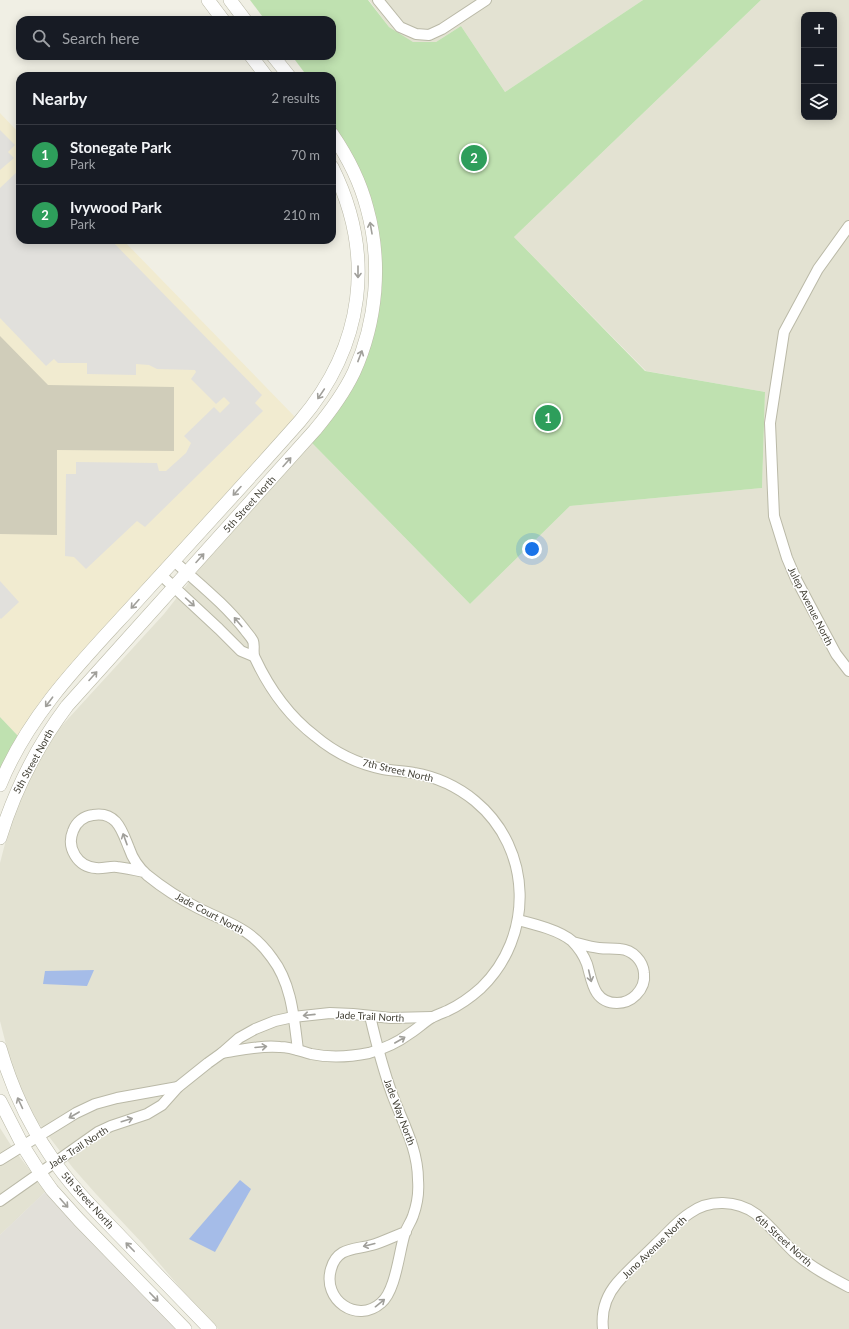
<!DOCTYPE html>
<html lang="en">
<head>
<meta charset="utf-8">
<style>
  :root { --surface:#171b24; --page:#242831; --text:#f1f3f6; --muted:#9ea1a6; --line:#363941; --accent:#0f766e }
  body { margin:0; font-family:Lato,sans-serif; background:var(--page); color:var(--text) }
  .controls { position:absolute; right:12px; top:12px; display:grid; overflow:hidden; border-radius:8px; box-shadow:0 2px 10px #0003 }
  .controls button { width:36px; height:36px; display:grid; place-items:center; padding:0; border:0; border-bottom:1px solid var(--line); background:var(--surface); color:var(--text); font:20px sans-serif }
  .you { position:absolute; left:532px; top:549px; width:14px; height:14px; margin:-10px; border:3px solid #fff; border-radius:50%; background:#1a73e8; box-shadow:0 0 0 6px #1a73e833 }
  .badge { display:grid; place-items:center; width:26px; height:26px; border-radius:50%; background:var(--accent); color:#fff; font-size:13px; font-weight:700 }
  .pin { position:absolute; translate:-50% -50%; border:2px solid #fff; box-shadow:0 1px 4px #0006 }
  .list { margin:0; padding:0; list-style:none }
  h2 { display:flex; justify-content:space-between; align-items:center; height:52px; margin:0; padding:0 16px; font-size:17px }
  h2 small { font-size:13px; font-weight:400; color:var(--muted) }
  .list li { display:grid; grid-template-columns:26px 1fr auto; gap:12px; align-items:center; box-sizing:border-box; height:60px; padding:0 16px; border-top:1px solid var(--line) }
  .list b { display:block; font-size:15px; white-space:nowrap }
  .list p { margin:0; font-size:13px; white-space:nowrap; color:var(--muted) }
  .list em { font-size:13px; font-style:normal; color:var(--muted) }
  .icon { flex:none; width:22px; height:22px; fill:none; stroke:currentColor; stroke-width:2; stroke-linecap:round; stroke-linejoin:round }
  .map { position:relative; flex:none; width:849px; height:1329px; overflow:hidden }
  .search { position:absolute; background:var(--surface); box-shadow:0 2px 10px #0003; left:16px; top:16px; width:320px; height:44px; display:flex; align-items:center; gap:10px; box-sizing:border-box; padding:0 14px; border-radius:12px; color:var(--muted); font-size:15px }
  .panel { position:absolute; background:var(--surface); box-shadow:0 2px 10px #0003; left:16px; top:72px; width:320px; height:172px; border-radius:12px }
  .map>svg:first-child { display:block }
</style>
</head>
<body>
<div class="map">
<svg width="849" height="1329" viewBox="0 0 849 1329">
  <rect width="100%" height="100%" fill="#f0efe4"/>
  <!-- residential -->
  <g fill="#e3e2d2" fill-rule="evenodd">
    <polygon points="369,0 643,0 505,92 461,26 436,42 413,42 407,40 389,27"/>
    <path d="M761,0H849V1329H218L192,1302L143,1244L96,1194L73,1168L37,1121L25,1097L16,1077L10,1060L0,1021V863L7,836L16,809L36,765L56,732L164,614L208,558L312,443L470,604L570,506L762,488L765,392L646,371L514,237ZM804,15H834V117H804Z"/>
    <polygon points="0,1128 12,1147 46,1191 0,1235"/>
  </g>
  <!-- commercial -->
  <polygon fill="#f1ebd0" points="0,113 20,134 20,240 123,240 295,417 60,678 41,700 18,736 0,717"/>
  <!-- industrial -->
  <polygon fill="#e2e0d9" points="46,1191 177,1329 0,1329 0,1235"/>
  <!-- green -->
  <g fill="#bfe1b0">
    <polygon points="250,0 368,0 389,27 413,42 436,42 461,26 505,92 643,0 761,0 514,237 645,371 765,392 762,488 570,506 470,604 312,443 350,393 363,365 378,317 382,287 381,246 377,222 371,198 369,192 332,123 332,76 307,76 292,56 332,56 332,20 265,20"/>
    <polygon points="0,717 18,736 0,770"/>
  </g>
  <!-- parking -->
  <g fill="#e1e0dc">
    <polygon points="0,130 15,145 8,152 14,158 0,170"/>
    <polygon points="20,169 20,240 111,240 262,395 255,403 263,411 145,527 137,521 86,569 74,557 65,556 66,474 76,474 76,462 157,463 159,471 166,471 186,453 191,443 184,436 214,407 220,413 230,403 224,397 216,404 191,379 196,372 195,370 157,369 149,365 136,364 136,375 87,374 87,363 58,363 54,359 46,366 0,318 0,188"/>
    <polygon points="0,581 19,602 1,619 0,618"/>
  </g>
  <!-- water -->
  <g fill="#a5bce8">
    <polygon points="94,970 87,986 43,984 45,971"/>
    <polygon points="240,1180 251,1189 215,1252 189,1239"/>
  </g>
  <!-- building -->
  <polygon fill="#d0cdba" points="0,336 48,385 174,387 174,451 57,450 57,535 0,534"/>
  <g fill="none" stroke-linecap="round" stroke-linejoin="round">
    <!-- minor casing -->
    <g stroke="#bab9a7" stroke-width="12">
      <g id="minor">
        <polyline points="378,0 400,27 416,34 429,35 442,29 486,0"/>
        <polyline points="849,226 818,269 784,332 770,423 774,516 787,558 796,579 836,654 849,671"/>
        <path d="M174,561C198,583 225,604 245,630C247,633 251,637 253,641C255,646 252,653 255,658C269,688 289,716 315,736C334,752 358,764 383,769C393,771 404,771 414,773C437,777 458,787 475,801C533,849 534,937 481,988C471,997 460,1005 447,1011C442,1013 436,1015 431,1018C423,1023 417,1029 409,1034C397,1043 383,1049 369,1053C349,1057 330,1058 311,1054C300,1051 291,1047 280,1047C261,1045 241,1050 222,1053"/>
        <polyline points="161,575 219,629 241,651 253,656"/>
        <path d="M144,872C135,870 126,868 117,867C110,866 103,869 96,868C78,867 66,848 73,831C76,822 84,816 93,815C117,811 122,831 129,848C132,857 139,868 147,875C163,888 180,899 198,908C228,923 251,928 272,958C292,984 294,1019 298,1050"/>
        <path d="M518,920C534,924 559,930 572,941C578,947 584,956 587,964C592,980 593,1003 617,1003C624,1003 631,1000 636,995C642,989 645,981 644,973C643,961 633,950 620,949C613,948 606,949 599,948C590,947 581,944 573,942"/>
        <path d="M370,1016C376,1042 383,1069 392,1094C403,1123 418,1149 418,1180C419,1192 417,1205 413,1216C411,1222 407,1227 405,1233C399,1251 396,1291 381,1303C357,1324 322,1300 331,1269C337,1247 354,1250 372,1245C383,1242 394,1236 406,1232"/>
        <polyline points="0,1160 76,1113 95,1104 117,1098 178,1087"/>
        <polyline points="0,1201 98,1132 111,1126 147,1114 162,1105 178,1087 208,1063 222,1053 239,1038 255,1029 275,1021 293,1017 330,1013 353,1014 391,1018 432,1017"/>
        <path d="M603,1329C601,1311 606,1296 617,1283C629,1269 643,1257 656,1244C667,1234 677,1221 690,1213C709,1199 737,1200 756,1214C770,1225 781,1240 795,1253C811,1267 830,1277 849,1287"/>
      </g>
    </g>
    <!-- tertiary casing -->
    <g stroke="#bab9a7" stroke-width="14">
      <g id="tertiary">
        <polyline points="208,0 223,20"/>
        <polyline points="230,0 245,20"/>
        <polyline points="251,56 266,76"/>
        <polyline points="273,56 289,76"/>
        <path d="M0,785C29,713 85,658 136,602C191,542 246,482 300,421C364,346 376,255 332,167"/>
        <path d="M0,838C15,789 37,746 67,706L315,430C330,412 344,393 354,372C377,321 382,262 367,208C360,181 347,156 332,134"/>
        <path d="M0,1048C11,1086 27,1122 50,1155C70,1186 96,1211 121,1237C151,1268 180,1298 210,1329"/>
        <polyline points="0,1101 23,1146 42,1176 52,1190 79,1220 185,1329"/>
      </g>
    </g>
    <!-- minor -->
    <use href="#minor" stroke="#fff" stroke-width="10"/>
    <!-- tertiary -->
    <use href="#tertiary" stroke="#fff" stroke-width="13"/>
  </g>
  <!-- one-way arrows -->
  <defs><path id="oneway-shaft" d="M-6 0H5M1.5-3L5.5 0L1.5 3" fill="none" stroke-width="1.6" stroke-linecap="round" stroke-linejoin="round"/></defs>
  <g stroke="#a09f9a">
    <use href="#oneway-shaft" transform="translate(371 228) rotate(-100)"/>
    <use href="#oneway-shaft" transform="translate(358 272) rotate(90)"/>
    <use href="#oneway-shaft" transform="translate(360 356) rotate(-69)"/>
    <use href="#oneway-shaft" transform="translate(321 394) rotate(124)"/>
    <use href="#oneway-shaft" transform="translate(287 462) rotate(-48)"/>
    <use href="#oneway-shaft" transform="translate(237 491) rotate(132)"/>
    <use href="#oneway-shaft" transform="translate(200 558) rotate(-48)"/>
    <use href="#oneway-shaft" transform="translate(190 602) rotate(42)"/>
    <use href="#oneway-shaft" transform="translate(135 604) rotate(132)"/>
    <use href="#oneway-shaft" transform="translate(238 622) rotate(-130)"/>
    <use href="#oneway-shaft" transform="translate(93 676) rotate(-48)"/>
    <use href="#oneway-shaft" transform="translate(49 702) rotate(127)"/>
    <use href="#oneway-shaft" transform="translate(125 839) rotate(-110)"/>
    <use href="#oneway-shaft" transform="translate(590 976) rotate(77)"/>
    <use href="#oneway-shaft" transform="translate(309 1015) rotate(174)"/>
    <use href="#oneway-shaft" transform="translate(400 1040) rotate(-30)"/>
    <use href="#oneway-shaft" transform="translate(261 1047) rotate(-5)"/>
    <use href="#oneway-shaft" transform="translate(20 1103) rotate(-115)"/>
    <use href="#oneway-shaft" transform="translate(74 1115) rotate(150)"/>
    <use href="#oneway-shaft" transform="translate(127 1120) rotate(-17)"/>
    <use href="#oneway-shaft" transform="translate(64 1203) rotate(48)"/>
    <use href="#oneway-shaft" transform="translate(369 1245) rotate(166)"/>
    <use href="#oneway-shaft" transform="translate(130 1247) rotate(-134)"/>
    <use href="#oneway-shaft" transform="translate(154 1297) rotate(46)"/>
    <use href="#oneway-shaft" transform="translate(380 1303) rotate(-39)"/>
  </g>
  <g text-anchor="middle" stroke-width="3" stroke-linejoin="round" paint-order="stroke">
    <!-- street labels -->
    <g font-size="10" fill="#413f34" stroke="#fff">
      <text transform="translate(249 504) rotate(-48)" y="4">5th Street North</text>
      <text transform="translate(811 606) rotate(63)" y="4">Julep Avenue North</text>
      <text transform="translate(33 761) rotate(-61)" y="4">5th Street North</text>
      <text transform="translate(398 770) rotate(13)" y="4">7th Street North</text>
      <text transform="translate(210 913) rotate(28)" y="4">Jade Court North</text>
      <text transform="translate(370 1016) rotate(3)" y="4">Jade Trail North</text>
      <text transform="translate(400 1112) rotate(69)" y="4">Jade Way North</text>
      <text transform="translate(78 1147) rotate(-33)" y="4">Jade Trail North</text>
      <text transform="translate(88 1200) rotate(48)" y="4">5th Street North</text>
      <text transform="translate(784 1240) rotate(42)" y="4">6th Street North</text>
      <text transform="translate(654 1247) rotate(-44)" y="4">Juno Avenue North</text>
    </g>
  </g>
</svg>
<div class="controls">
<button>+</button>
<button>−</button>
<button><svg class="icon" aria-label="layers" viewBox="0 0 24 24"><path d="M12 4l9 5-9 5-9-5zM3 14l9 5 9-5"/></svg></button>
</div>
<div class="you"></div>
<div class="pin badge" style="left:548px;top:418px;background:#2e9e5b">1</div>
<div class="pin badge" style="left:474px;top:158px;background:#2e9e5b">2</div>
<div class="search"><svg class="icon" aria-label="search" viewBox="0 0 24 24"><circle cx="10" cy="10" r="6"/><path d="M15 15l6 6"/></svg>Search here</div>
<section class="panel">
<h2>Nearby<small>2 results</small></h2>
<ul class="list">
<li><span class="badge" style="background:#2e9e5b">1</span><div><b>Stonegate Park</b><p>Park</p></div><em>70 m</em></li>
<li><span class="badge" style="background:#2e9e5b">2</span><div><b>Ivywood Park</b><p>Park</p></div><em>210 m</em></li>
</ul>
</section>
</div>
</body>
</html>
